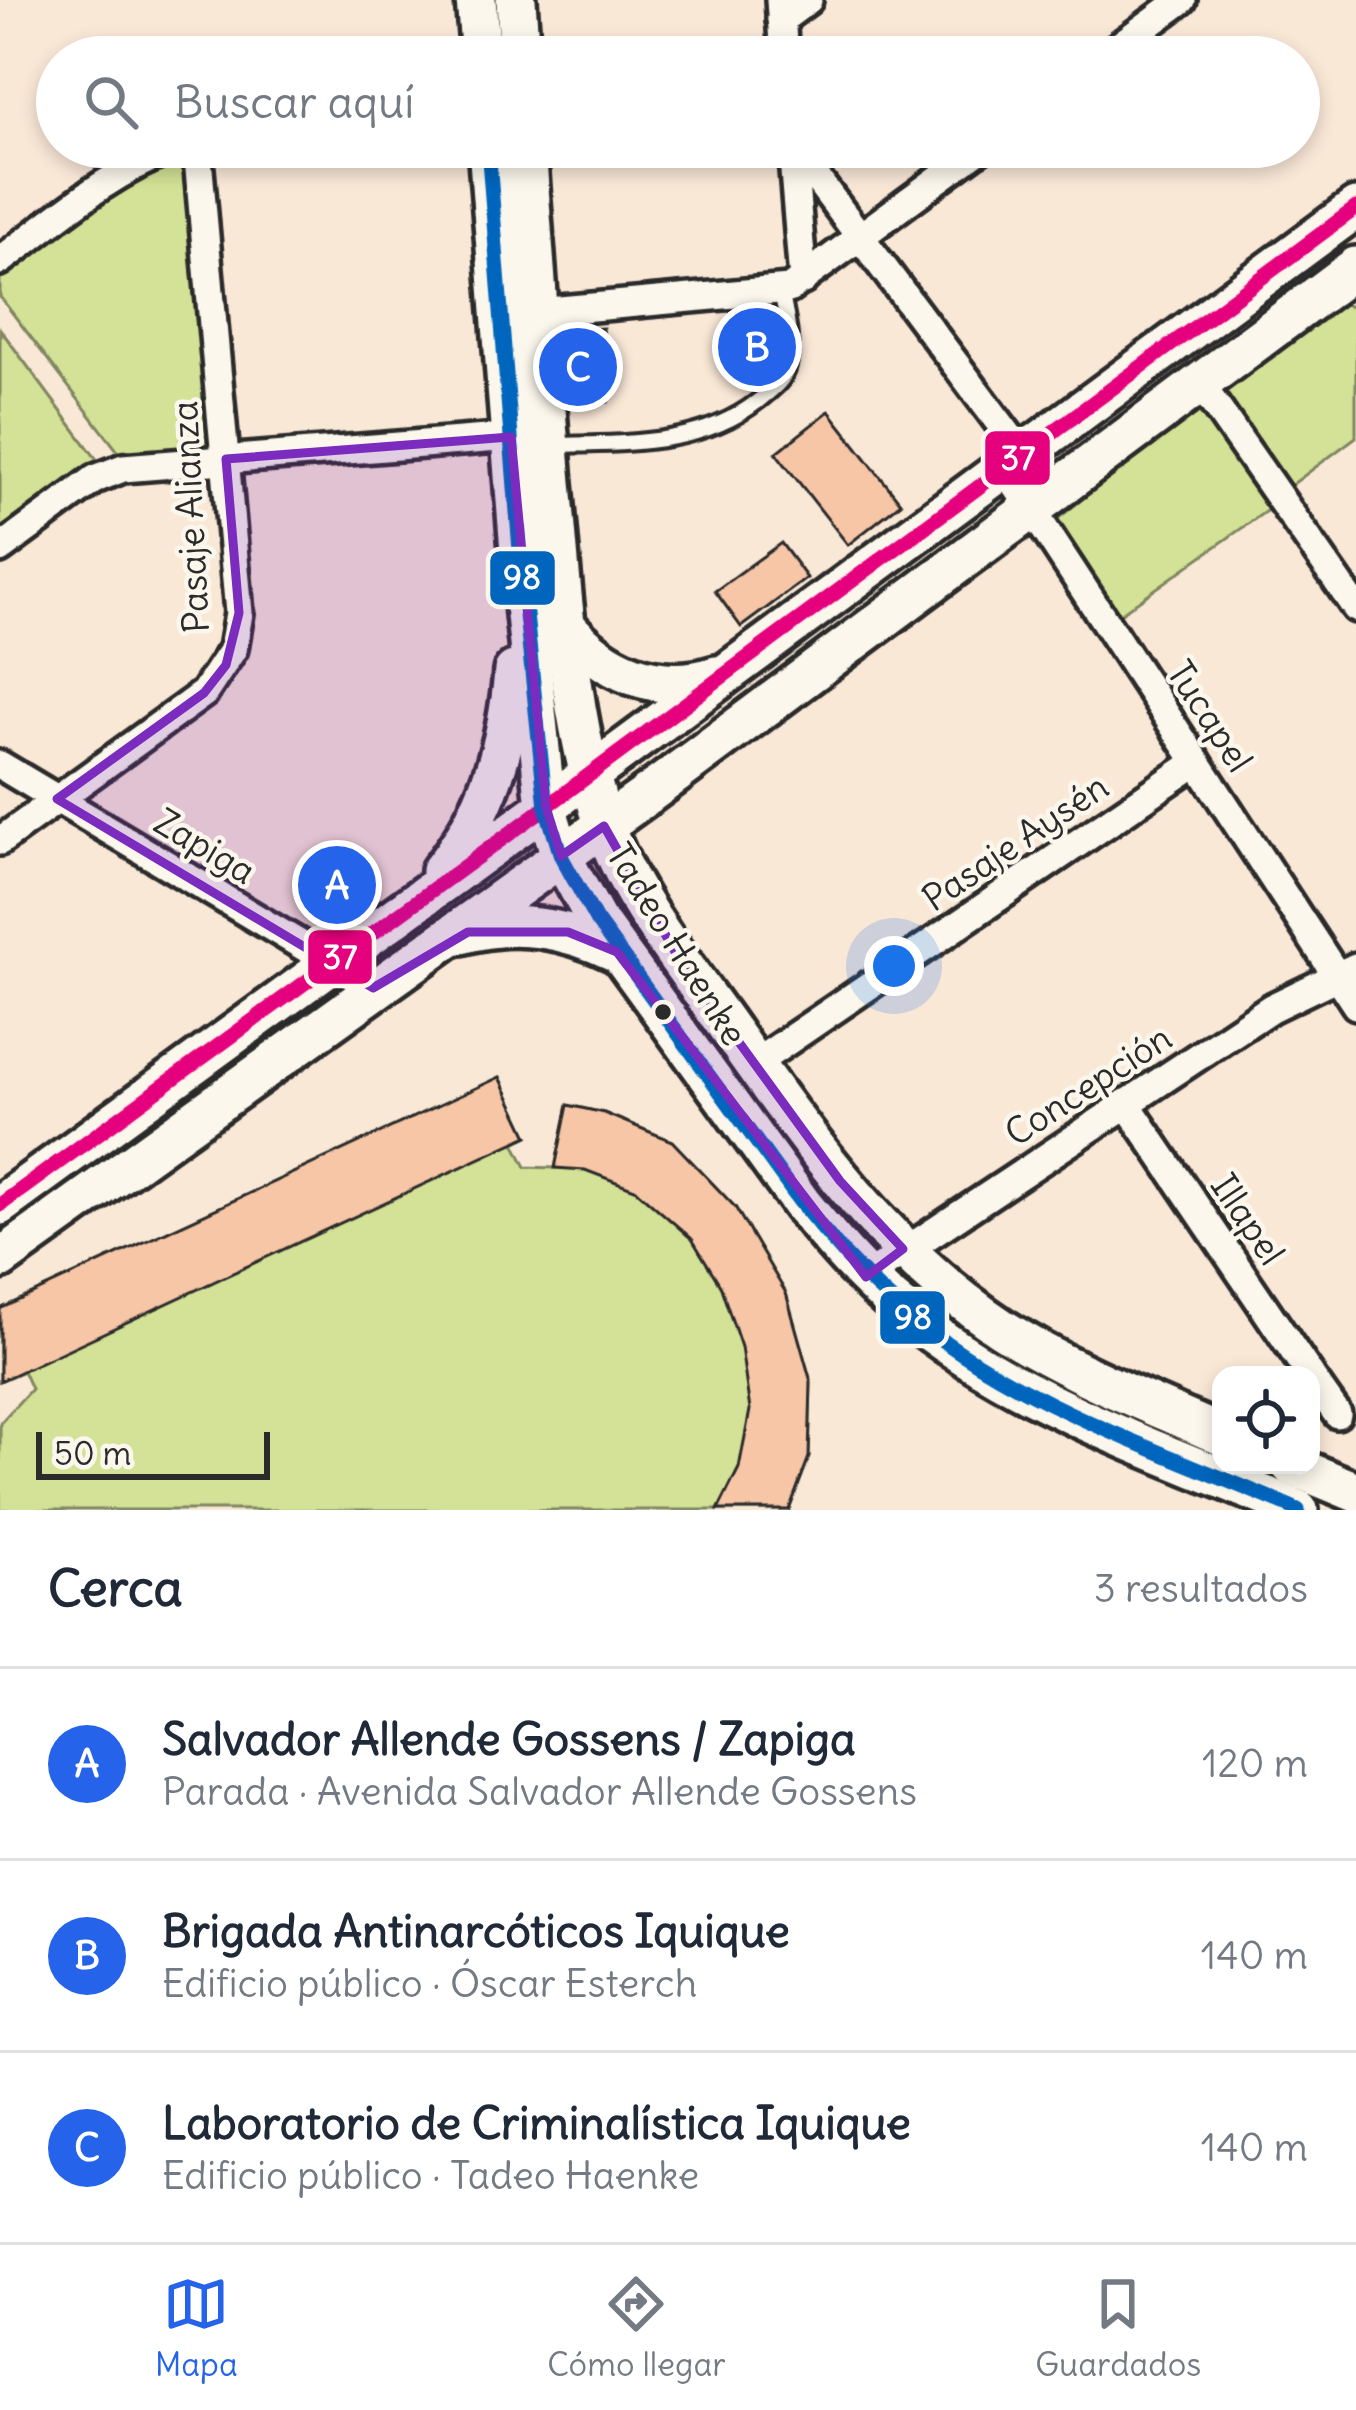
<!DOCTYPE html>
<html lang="es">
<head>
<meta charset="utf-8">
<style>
  :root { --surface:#fff; --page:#f6f6f7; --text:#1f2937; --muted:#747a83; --line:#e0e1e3; --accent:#2563eb }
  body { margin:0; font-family:Delius,sans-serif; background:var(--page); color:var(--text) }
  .controls { position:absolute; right:36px; bottom:36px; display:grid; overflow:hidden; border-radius:24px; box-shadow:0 6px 18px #0003 }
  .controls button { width:108px; height:108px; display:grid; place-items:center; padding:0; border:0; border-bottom:3px solid var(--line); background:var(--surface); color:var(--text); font:60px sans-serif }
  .scale { position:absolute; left:36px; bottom:30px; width:234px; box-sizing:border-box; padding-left:12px; border:6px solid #2b2b2b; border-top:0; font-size:33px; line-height:42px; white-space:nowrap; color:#2b2b2b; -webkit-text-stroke:9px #fbf7ec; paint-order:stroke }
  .you { position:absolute; left:894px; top:966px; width:42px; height:42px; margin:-30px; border:9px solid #fff; border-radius:50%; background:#1a73e8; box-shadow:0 0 0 18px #1a73e833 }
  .badge { display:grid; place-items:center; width:78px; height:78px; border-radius:50%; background:var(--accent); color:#fff; font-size:39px; font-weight:700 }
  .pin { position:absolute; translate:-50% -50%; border:6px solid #fff; box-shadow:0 3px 12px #0006 }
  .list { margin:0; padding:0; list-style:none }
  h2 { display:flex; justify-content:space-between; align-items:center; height:156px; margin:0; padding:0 48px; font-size:51px }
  h2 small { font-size:39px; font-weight:400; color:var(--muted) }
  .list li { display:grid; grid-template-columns:78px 1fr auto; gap:36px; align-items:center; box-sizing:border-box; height:192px; padding:0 48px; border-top:3px solid var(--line) }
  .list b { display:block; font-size:45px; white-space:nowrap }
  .list p { margin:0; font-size:39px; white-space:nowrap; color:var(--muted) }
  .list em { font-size:39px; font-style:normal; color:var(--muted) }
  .icon { flex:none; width:66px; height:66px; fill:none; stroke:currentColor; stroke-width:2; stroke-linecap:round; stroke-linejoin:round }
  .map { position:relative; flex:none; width:1356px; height:1510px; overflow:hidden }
  .search { position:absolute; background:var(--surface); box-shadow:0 6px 18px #0003; left:36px; right:36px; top:36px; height:132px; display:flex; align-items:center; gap:30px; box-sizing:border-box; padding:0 42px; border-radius:66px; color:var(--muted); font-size:45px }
  .sheet { height:732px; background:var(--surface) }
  nav { display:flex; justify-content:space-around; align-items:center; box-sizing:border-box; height:168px; border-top:3px solid var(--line); background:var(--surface); font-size:33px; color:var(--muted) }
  nav a { display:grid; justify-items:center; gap:6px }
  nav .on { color:var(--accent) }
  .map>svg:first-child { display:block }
</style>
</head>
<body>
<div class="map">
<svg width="1356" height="1510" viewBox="0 0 1356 1510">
  <rect width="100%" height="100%" fill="#fae8d7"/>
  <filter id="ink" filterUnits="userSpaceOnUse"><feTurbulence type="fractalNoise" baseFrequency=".00833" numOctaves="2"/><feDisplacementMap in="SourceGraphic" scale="24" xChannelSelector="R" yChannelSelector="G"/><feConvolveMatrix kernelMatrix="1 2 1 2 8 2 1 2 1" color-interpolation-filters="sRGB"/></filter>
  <g filter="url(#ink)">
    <!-- green -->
    <g fill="#d3e296" stroke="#7f8660" stroke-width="3">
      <polygon points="192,147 219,447 123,458 0,297 0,272 125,180"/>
      <polygon points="1342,303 1356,309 1356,437 1289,487 1221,392"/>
      <polygon points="0,329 101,465 0,539"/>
      <polygon points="1200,404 1272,507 1120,614 1055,521"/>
      <polygon points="500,1077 528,1136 514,1143 526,1167 555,1168 568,1105 604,1113 672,1141 735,1207 786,1293 811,1382 809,1457 789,1510 0,1510 0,1423 31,1389 23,1371 0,1381 0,1309"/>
    </g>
    <!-- building -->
    <g fill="#f7c6a7" stroke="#2b2b2b" stroke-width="3">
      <polygon points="603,328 608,402 553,407 547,332"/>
      <polygon points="829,411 901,503 848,545 776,453"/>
      <polygon points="781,543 807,578 741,627 715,591"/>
      <polygon points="500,1077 528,1136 0,1381 0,1309"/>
      <polygon points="568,1105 604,1113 672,1141 735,1207 786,1293 811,1382 809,1457 789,1510 718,1510 739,1468 750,1410 741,1347 720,1285 692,1239 635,1189 585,1170 555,1168"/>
    </g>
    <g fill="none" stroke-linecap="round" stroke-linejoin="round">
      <!-- lane casing -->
      <g stroke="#2b2b2b" stroke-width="22">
        <path id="lane" d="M553,445C624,443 700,447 758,401C769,392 785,381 788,366C793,344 786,314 781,292"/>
      </g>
      <!-- street casing -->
      <g stroke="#2b2b2b" stroke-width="36">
        <g id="street">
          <polyline points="780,0 784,57"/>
          <polyline points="781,20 808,0"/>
          <polyline points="1104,57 1182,0"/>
          <polyline points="792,147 803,280"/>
          <polyline points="793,147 1022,453"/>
          <path d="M0,261C56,219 110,171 177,147"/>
          <polyline points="538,312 789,289 982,147"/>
          <polyline points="1199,382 1356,608"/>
          <polyline points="1004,467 1356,1005"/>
          <polyline points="0,549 95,479 123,468 511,437"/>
          <polyline points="0,765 373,988"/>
          <polyline points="0,841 204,693 233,649 239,613 197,147"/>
          <polyline points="754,1064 1197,762"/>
          <polyline points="1126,1103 1310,1375"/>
          <polyline points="866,1277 1271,1008 1356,967"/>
          <polyline points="1311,1377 1337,1414"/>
        </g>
      </g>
      <!-- secondary casing -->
      <g stroke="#2b2b2b" stroke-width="48">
        <g id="secondary">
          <polyline points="476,0 481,57"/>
          <polyline points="516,0 520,57"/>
          <path d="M488,147L522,576L546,807L561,856L596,920L801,1203C832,1241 864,1279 903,1310C1016,1405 1165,1452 1298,1510"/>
          <path d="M526,147C535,270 544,394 555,517C564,619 571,722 603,821C626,894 680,960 724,1022C804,1135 883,1250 1001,1328C1070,1373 1147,1402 1221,1435"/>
          <path d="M565,625C603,671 657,695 716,676"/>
          <path d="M441,871C488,812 508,745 514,671"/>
          <path d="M461,934C516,918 567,928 617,952"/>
          <polyline points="0,1205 546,807 1356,208"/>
          <polyline points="0,1259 651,792 1356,267"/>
          <polyline points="1291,1465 1356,1492"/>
        </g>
      </g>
      <!-- lane -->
      <use href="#lane" stroke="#fbf7ec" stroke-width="14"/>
      <!-- street -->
      <use href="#street" stroke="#fbf7ec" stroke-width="27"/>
      <!-- secondary -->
      <use href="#secondary" stroke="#fbf7ec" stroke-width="39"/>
      <!-- bus-1 casing -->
      <g stroke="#fbf7ec" stroke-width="24">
        <polyline id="bus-1" points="0,1205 546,807 1356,208"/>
      </g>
      <!-- bus-2 casing -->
      <g stroke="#fbf7ec" stroke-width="24">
        <path id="bus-2" d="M488,147L522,576L546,807L561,856L596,920L801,1203C832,1241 864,1279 903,1310C1016,1405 1165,1452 1298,1510"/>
      </g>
      <!-- bus-1 -->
      <use href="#bus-1" stroke="#e5007d" stroke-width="15"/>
      <!-- bus-2 -->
      <use href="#bus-2" stroke="#0065bd" stroke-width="15"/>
    </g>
  </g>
  <!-- marked area -->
  <path fill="#7b2cbf" fill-opacity="0.2" stroke="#7b2cbf" stroke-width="9" stroke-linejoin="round" d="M511,437L546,807L561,856L604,826L682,964L840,1181L903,1249L866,1277L617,952L568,932H468L373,988L57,799L204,693L226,665L239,613L226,459Z"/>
  <!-- markers -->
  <circle fill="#2b2b2b" stroke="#fbf7ec" stroke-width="4.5" cx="663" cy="1012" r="10"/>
  <g text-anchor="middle" stroke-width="9" stroke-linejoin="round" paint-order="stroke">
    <!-- street labels -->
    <g font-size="36" fill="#2b2b2b" stroke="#fbf7ec">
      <text transform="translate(190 517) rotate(-93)" y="13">Pasaje Alianza</text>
      <text transform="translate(1210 716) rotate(57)" y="13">Tucapel</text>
      <text transform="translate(1015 842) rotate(-34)" y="13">Pasaje Aysén</text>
      <text transform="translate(205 846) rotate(31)" y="13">Zapiga</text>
      <text transform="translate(677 944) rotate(58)" y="13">Tadeo Haenke</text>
      <text transform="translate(1088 1085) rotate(-33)" y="13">Concepción</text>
      <text transform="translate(1248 1219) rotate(56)" y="13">Illapel</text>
    </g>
  </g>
  <g stroke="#fbf7ec" stroke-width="4.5">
    <rect x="983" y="429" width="69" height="58" rx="12" fill="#e5007d"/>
    <rect x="488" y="549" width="69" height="58" rx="12" fill="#0065bd"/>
    <rect x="306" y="928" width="68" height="58" rx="12" fill="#e5007d"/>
    <rect x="878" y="1289" width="69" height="57" rx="12" fill="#0065bd"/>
  </g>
  <g font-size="33" text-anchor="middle" font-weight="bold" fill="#fff">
    <text x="1018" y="470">37</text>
    <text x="522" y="589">98</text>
    <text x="340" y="969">37</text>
    <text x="913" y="1329">98</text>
  </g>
</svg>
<div class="controls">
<button><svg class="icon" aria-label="locate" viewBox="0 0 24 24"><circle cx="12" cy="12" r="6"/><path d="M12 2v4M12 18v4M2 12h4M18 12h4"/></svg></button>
</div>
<div class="scale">50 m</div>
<div class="you"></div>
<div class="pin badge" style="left:337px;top:885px">A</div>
<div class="pin badge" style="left:757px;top:347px">B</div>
<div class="pin badge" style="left:578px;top:367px">C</div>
<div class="search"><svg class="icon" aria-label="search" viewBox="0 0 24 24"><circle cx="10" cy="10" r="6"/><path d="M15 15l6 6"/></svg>Buscar aquí</div>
</div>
<section class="sheet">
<h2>Cerca<small>3 resultados</small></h2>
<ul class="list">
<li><span class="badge">A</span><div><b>Salvador Allende Gossens / Zapiga</b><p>Parada · Avenida Salvador Allende Gossens</p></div><em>120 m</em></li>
<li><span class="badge">B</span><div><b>Brigada Antinarcóticos Iquique</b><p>Edificio público · Óscar Esterch</p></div><em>140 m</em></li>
<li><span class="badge">C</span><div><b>Laboratorio de Criminalística Iquique</b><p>Edificio público · Tadeo Haenke</p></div><em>140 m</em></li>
</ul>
</section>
<nav>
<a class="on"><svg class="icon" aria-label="map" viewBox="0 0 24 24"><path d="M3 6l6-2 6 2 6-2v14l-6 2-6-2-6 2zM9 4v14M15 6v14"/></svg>Mapa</a>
<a><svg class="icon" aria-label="directions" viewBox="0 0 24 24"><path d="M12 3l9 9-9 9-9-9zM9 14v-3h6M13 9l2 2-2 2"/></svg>Cómo llegar</a>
<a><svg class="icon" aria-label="saved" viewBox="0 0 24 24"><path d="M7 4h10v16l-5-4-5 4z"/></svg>Guardados</a>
</nav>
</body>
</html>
